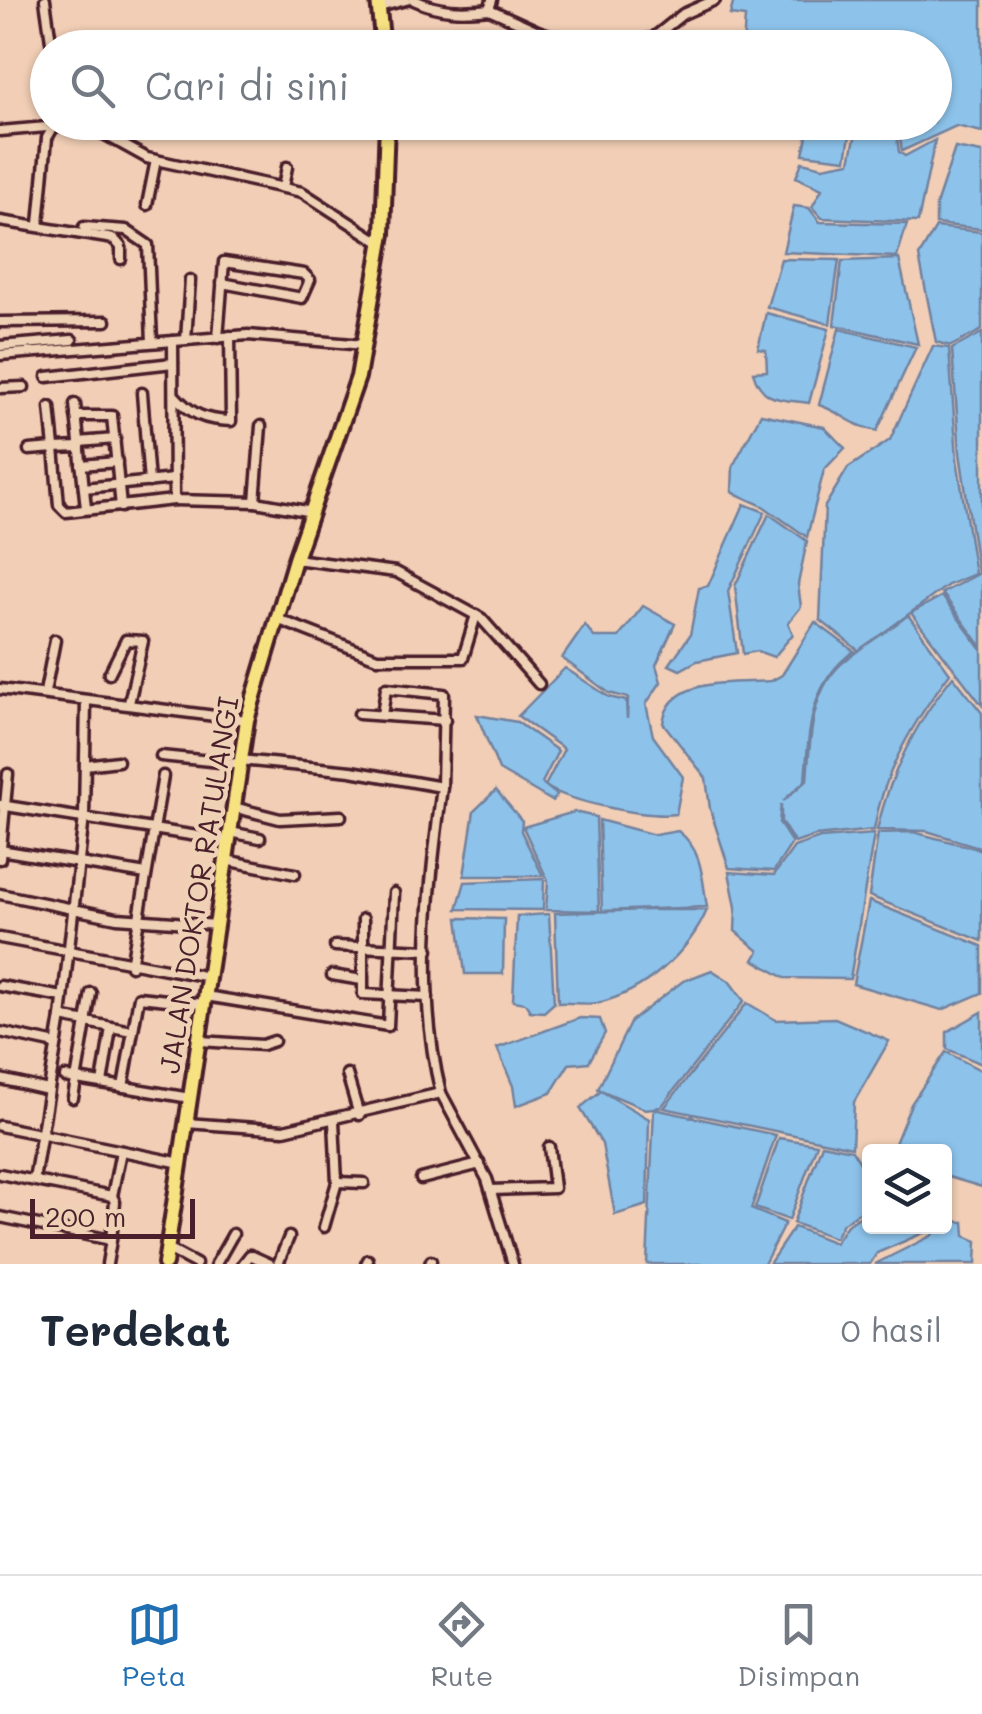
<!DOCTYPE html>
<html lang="id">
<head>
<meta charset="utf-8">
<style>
  :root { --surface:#fff; --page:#f2f2f3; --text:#1f2937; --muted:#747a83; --line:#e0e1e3; --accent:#1f6fb2 }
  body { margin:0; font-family:Mali,sans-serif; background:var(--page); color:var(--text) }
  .controls { position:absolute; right:30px; bottom:30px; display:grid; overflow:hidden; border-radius:10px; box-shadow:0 2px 8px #0004 }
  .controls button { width:90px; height:90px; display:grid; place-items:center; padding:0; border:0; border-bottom:2px solid var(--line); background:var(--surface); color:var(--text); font:50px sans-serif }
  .scale { position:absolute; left:30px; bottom:25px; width:165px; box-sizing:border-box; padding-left:10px; border:5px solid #4a1f2b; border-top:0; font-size:28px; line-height:35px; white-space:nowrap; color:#4a1f2b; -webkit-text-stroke:8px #efd2b6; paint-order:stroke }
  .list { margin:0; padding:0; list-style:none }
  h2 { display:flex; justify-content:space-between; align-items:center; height:130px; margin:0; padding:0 40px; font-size:42px }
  h2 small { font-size:32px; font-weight:400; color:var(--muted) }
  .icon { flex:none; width:55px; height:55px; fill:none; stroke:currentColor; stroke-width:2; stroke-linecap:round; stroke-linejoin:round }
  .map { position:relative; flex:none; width:982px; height:1264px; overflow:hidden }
  .search { position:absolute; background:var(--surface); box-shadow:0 2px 8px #0004; left:30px; right:30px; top:30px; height:110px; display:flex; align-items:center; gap:25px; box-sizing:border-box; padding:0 35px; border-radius:55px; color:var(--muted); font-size:38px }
  .sheet { height:310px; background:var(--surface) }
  nav { display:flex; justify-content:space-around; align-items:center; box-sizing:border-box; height:140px; border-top:2px solid var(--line); background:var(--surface); font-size:28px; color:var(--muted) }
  nav a { display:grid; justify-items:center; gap:5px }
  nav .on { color:var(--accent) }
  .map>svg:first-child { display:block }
</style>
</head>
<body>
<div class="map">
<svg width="982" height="1264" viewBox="0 0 982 1264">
  <rect width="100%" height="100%" fill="#f1ceb5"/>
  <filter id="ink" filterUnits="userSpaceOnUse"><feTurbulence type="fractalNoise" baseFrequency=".01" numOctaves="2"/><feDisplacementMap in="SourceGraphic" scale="20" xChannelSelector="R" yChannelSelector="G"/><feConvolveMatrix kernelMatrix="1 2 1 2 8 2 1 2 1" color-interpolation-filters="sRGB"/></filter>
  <g filter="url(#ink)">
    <!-- water -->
    <g fill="#8dc3eb" stroke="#72819e" stroke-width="2.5">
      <polygon points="734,0 982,0 982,132 956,126 902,151 898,123 934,122 934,48 743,47 745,17 730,15"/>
      <polygon points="810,123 852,123 846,159 803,154"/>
      <polygon points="858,123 895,123 899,152 905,156 935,140 918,222 822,218 812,207 822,189 796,177 802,162 823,167 850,162"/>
      <polygon points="955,148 982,153 982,229 936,224 936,205"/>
      <polygon points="794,206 809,208 820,222 907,224 897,257 783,252"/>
      <polygon points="936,227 982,232 982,330 951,346 936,342 919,256"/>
      <polygon points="781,259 839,260 830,324 767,307"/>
      <polygon points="899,259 918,344 834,325 842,261"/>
      <path d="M766,313L829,329L809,403C779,399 762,402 753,372L767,371L766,350L758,349Z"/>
      <path d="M839,329L916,347L877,431C847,424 843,413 819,405Z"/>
      <polygon points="982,333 982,569 978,573 960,453 952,349"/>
      <polygon points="933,346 949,348 957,459 975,574 948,585 859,651 820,620 825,506 848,468 890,440"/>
      <polygon points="761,414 824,427 845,448 824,470 807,537 763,506 732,492 733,466"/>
      <polygon points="744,504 765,512 728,591 737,653 697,661 680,670 669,665 690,635 699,588 708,586"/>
      <polygon points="769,514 807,541 798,584 801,607 788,623 793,634 774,657 757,651 743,654 735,586"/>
      <polygon points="982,572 982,647 942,593"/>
      <polygon points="942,596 982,650 982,705 911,613"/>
      <path d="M643,606L675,624L656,665L661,682L646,704L653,736L683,777L676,814C646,818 570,802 545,786L564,749L518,716L565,668L609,697L626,701L627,719L628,698L609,693L562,658L585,625L594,637H619Z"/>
      <path d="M908,615L950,673C915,720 883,771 874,830L815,836L795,843L781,822V804L779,823L792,843L774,871L729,868L710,809L706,778L663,723C669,676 733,684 771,681L782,675L815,622L854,651C809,683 809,731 805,781L783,801L807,780C810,744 810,695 838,667C858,648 886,633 908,615Z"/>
      <path d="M953,676L982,713V848L927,831L877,830C890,773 917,721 953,676Z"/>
      <polygon points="477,715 517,722 558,751 542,783 557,795 552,801 499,770"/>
      <polygon points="496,790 522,821 521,831 543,876 464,876 474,811"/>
      <polygon points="574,812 596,817 599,911 546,910 548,881 523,827"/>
      <path d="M599,820L655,835L678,831C703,850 702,878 707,907L602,911Z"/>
      <polygon points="913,832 982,850 982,941 869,896 878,833"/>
      <polygon points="874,834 850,979 785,978 754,960 759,951 735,931 736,907 729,872 774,875 794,847 820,838"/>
      <polygon points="544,879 543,910 457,909 465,882"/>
      <polygon points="869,901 982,946 982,993 942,1010 853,984"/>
      <path d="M649,910H707C689,952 644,993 597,1003C585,1005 571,1002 558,1003L555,913Z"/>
      <polygon points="549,914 554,1003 544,1012 530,1011 525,1003 513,1001 517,916"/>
      <polygon points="458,918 504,919 503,974 465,974"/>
      <polygon points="712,970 729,981 744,1001 661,1107 645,1109 598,1089 631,1021 683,981"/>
      <polygon points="747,1003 776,1020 835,1018 889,1041 854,1102 852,1147 664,1108"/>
      <polygon points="982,1012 982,1064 947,1049 947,1032"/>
      <polygon points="580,1018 600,1019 605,1033 589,1062 569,1064 551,1093 516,1106 513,1086 497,1048"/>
      <polygon points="946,1052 982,1071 982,1187 945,1176 944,1152 901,1151 894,1146 911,1104"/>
      <polygon points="601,1091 649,1119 647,1205 615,1215 602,1144 580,1108"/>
      <polygon points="654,1109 776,1135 751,1209 785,1223 764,1264 647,1264"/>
      <polygon points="779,1138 817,1144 789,1220 755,1208"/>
      <polygon points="822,1144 852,1150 869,1177 869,1206 843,1223 835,1238 793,1223"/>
      <polygon points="869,1211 870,1226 937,1227 877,1253 870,1264 769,1264 794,1227 835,1243 847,1225"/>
      <polygon points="945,1221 964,1222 965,1236 977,1241 976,1264 875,1264 931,1236"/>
    </g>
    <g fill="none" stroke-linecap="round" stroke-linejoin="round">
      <!-- minor casing -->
      <g stroke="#4a1f2b" stroke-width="15">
        <g id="minor">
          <polyline points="45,0 52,48"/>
          <path d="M414,0C440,12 462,12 489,9L492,0"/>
          <polyline points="379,7 406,0"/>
          <polyline points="489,9 538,31 589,48"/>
          <polyline points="600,48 653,38 683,14 715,0"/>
          <polyline points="0,131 70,125 100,132 147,158 302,192 381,243"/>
          <polyline points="283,187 287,167"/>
          <polyline points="147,205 156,160"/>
          <polyline points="0,221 114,239 121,247 121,259"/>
          <polyline points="39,224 47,138 54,126"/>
          <polyline points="84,227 126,230 148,245 152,342"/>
          <polyline points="0,322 106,321"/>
          <polyline points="218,338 224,262 304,274 310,280 302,298 222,283"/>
          <polyline points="186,340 190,280"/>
          <polyline points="173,341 174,500 256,502 312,512"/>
          <polyline points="0,346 72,340"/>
          <polyline points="0,355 248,335 364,345"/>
          <polyline points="47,377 173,363"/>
          <polyline points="0,388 24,387"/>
          <polyline points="142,393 149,482"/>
          <path d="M174,395C192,415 204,420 231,421L230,336"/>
          <polyline points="75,404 86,508"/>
          <polyline points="50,407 54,448 80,447"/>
          <polyline points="76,416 112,416 121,507"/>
          <polyline points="79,442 115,439"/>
          <polyline points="29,450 54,448 59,505 66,512 174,500"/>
          <polyline points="81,465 117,462"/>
          <polyline points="84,488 174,479"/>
          <polyline points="255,502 261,426"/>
          <polyline points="295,559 396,572 481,618 539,684"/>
          <polyline points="277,619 377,658 463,658 476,615"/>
          <polyline points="109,674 126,640 143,641 129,703"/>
          <polyline points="0,689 247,720"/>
          <polyline points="45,692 55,640"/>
          <polyline points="359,714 445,720"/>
          <polyline points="382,715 386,688 444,694 442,787"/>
          <polyline points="161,756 240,764"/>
          <polyline points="85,765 118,761"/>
          <polyline points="0,805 229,841"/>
          <polyline points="233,807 280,819 341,816"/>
          <polyline points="230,832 260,838"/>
          <polyline points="0,850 146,874"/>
          <polyline points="0,859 8,774"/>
          <polyline points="226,860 295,874"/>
          <polyline points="0,894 117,918 217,925"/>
          <polyline points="363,919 363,994 428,997"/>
          <polyline points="0,938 209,977"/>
          <polyline points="335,946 428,950"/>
          <polyline points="131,966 163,776"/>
          <polyline points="332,975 362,980"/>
          <polyline points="0,986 63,997"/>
          <polyline points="206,996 388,1026 394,893"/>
          <polyline points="61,1017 132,1031"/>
          <polyline points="0,1032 56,1044"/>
          <polyline points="200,1041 262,1045 274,1041"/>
          <polyline points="347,1074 359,1115"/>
          <polyline points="65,1077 190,1098"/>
          <polyline points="0,1079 48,1090"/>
          <polyline points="102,1083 111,1028"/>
          <polyline points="123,1087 139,997 205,1004"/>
          <polyline points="441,1093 487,1179 513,1264"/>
          <polyline points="73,1098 91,993"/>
          <path d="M186,1123L284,1130L441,1093C416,993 429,888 442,787L351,771L240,760"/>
          <polyline points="0,1126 181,1163"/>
          <polyline points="0,1174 112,1196"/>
          <polyline points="421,1179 480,1164"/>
          <polyline points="34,1180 61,1017 84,817 86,701"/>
          <polyline points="337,1182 364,1183"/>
          <polyline points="491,1190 554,1188 549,1147"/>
          <polyline points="0,1217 111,1240 107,1264"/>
          <polyline points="324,1227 337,1182 334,1121"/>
          <polyline points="111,1240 115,1202 112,1196 121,1151"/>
          <polyline points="168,1249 196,1264"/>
          <polyline points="216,1264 233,1234"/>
          <polyline points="243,1264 250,1255 270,1264"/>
          <polyline points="278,1264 289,1237"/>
          <polyline points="366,1264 368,1260"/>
          <polyline points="430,1264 431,1261"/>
        </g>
      </g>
      <!-- highway casing -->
      <g stroke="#4a1f2b" stroke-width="20">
        <g id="highway">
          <polyline points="378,0 383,48"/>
          <polyline points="165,1264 247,720 295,559 358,377 383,234 387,122"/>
        </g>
      </g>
      <!-- minor -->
      <use href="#minor" stroke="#efd2b6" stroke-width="8"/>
      <!-- highway -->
      <use href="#highway" stroke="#f7e281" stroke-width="12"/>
    </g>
  </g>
  <g text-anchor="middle" stroke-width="9" stroke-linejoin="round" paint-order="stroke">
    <!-- street labels -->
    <g font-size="28" fill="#4a1f2b" stroke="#efd2b6">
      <text transform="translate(199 885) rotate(-81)" y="10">JALAN DOKTOR RATULANGI</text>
    </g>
  </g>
</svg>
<div class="controls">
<button><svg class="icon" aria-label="layers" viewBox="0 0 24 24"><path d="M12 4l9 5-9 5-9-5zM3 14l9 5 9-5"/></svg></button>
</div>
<div class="scale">200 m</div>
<div class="search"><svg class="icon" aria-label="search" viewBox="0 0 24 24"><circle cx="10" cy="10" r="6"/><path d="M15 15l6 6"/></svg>Cari di sini</div>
</div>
<section class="sheet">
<h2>Terdekat<small>0 hasil</small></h2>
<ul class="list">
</ul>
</section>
<nav>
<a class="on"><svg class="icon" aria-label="map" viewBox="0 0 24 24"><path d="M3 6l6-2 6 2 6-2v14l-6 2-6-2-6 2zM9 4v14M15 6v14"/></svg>Peta</a>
<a><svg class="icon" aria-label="directions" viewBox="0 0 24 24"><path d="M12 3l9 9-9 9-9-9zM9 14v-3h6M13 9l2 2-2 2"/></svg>Rute</a>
<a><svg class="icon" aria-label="saved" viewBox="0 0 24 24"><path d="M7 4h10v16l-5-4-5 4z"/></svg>Disimpan</a>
</nav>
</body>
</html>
